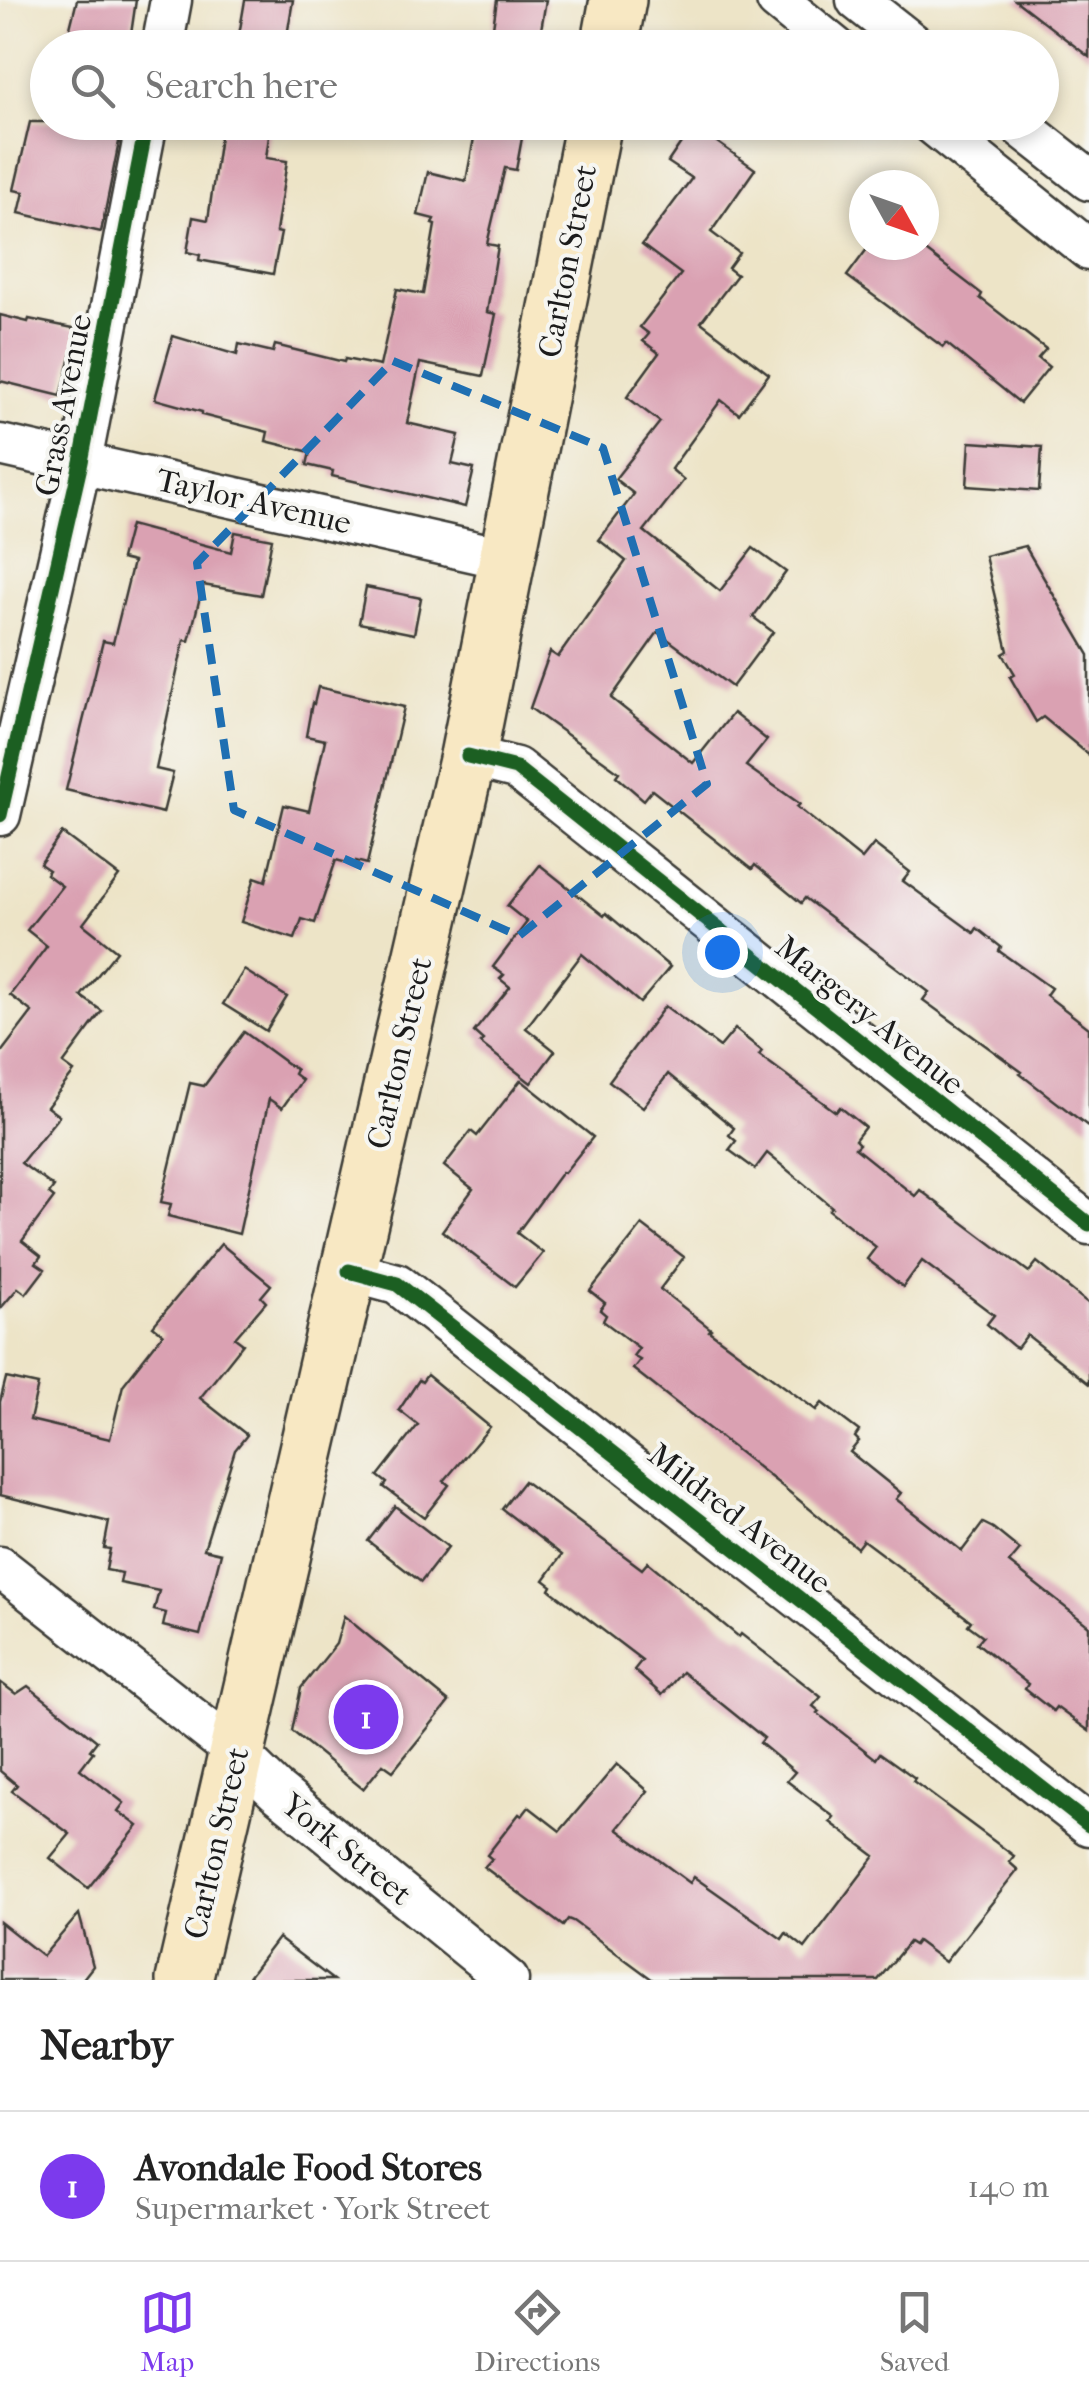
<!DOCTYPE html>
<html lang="en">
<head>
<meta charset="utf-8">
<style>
  :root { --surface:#fff; --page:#f2f2f2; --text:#222; --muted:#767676; --line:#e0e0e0; --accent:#7c3aed }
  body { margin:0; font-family:"IM FELL French Canon",serif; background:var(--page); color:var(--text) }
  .compass { position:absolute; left:849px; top:170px; width:90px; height:90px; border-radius:50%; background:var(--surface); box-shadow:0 5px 15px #0003; rotate:130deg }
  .you { position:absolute; left:722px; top:952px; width:35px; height:35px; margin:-25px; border:8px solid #fff; border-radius:50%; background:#1a73e8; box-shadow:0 0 0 15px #1a73e833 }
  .badge { display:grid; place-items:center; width:65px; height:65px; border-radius:50%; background:var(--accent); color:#fff; font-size:32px; font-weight:700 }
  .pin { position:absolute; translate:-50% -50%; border:5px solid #fff; box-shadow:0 2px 10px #0006 }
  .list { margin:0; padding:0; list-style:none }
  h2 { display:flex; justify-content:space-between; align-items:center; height:130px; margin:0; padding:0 40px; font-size:42px }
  h2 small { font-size:32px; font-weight:400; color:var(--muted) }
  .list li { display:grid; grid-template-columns:65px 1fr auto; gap:30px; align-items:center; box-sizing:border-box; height:150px; padding:0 40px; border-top:2px solid var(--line) }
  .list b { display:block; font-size:38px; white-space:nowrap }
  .list p { margin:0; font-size:32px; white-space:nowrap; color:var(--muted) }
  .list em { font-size:32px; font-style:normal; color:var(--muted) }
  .icon { flex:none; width:55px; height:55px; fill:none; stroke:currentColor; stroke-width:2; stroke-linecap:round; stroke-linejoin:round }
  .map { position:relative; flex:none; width:1089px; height:1980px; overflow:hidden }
  .search { position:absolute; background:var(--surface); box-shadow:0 5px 15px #0003; left:30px; right:30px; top:30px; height:110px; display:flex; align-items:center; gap:25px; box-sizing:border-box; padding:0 35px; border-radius:55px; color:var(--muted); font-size:38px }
  .sheet { height:280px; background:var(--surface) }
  nav { display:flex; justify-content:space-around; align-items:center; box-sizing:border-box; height:140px; border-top:2px solid var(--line); background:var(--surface); font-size:28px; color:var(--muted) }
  nav a { display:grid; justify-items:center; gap:5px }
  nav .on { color:var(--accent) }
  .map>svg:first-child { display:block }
</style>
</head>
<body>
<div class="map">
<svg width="1089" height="1980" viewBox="0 0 1089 1980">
  <rect width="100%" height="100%" fill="#f6f6f2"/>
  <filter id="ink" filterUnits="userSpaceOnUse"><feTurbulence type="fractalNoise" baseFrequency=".01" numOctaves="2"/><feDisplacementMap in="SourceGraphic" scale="20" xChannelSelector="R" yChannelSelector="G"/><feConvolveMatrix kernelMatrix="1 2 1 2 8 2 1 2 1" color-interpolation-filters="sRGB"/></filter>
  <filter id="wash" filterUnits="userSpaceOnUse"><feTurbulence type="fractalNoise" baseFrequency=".0048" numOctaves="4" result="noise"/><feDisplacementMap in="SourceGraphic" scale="40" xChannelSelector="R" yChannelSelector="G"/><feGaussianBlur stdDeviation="2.25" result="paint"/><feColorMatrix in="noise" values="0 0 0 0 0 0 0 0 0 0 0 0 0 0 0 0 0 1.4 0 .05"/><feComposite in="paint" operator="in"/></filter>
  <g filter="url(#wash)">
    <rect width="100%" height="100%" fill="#ede4c7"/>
    <g id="blocks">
      <!-- building -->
      <g fill="#daa1b2">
        <polygon points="77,0 136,0 129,48 65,48"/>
        <polygon points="245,0 293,0 285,48 238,41"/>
        <polygon points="497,0 546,0 538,48 490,48"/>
        <polygon points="1015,0 1089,0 1089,57"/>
        <polygon points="30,122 123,122 101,232 19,213 24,192 14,190"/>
        <polygon points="222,122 271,122 266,158 287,161 276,232 281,233 273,274 199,260 200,255 187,252 193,217 208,220"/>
        <polygon points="477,122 525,122 516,170 505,168 487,244 498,246 487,312 496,314 483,376 420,363 407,423 459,435 452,464 474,469 465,507 332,476 333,471 307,465 310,452 266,441 268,432 202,415 202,412 155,399 173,336 237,355 239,344 273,352 275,345 344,362 345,359 380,366 397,289 423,294 435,225 432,224 434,219 418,215 428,172 466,181"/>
        <polygon points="693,125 755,169 711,232 739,253 728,268 737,275 701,322 769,374 739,414 721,400 671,469 684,480 644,531 720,591 753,548 786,572 753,617 773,632 732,687 658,632 611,698 693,763 733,713 767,740 746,766 800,804 797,807 862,859 874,844 910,872 903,881 974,933 977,928 1001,947 999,951 1051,988 1046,995 1089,1028 1089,1127 1020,1074 1022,1072 923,1000 929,992 805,898 801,903 755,865 752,869 652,790 644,800 616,776 619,772 530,708 550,652 558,657 626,561 599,540 634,494 615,479 660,422 627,397 659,353 643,341 649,334 640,327 681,274 642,245 692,178 668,162"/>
        <polygon points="870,245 918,245 982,294 980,298 1046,349 1038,358 1049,367 1020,403 946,343 943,347 847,276"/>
        <polygon points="0,315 28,322 29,319 78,329 61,396 0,381"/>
        <polygon points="970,442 1042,447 1039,491 967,486"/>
        <polygon points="130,525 231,552 235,532 272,539 261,595 203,585 189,641 184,640 156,769 173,773 163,813 66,790 103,641 113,643 133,562 121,559"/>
        <polygon points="1025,546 1089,655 1089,755 1043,717 1036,722 1010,677 1015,674 1003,654 1008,651 985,556"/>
        <polygon points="366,587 421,598 414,634 359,623"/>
        <polygon points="318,687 404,707 367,864 356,861 355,865 336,860 315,923 302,919 295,939 241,922 255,877 266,881 284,805 309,811 325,740 306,736 312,703 314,704"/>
        <polygon points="62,833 119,876 83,924 117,951 81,996 102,1011 63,1064 74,1072 47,1107 59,1116 21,1163 54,1187 49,1194 54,1198 22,1241 41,1256 36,1263 45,1269 26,1294 18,1288 0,1309 0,1054 32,1012 10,995 47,946 27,930 62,886 46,874 49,870 40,864"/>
        <polygon points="540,865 604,916 606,913 670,967 640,1003 582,954 526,1028 555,1051 531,1083 480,1043 483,1040 474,1032 510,987 500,979 504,975 493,967 527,922 507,906"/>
        <polygon points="244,970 287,997 266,1031 223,1004"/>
        <polygon points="665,1006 720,1047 735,1029 762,1051 759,1055 836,1112 840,1107 865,1127 855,1140 859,1144 855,1148 915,1196 920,1190 1029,1272 1037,1262 1089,1304 1089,1384 1027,1335 1017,1348 1013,1346 987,1324 994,1315 922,1261 903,1287 867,1259 876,1247 829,1210 832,1207 767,1153 755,1169 729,1150 736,1141 729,1135 734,1128 668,1074 643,1107 609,1081"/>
        <polygon points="244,1032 296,1070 294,1074 302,1080 282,1108 269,1099 239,1234 168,1216 171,1204 161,1202 190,1083 204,1086"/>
        <polygon points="521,1080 593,1137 564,1173 562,1172 517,1233 543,1253 515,1287 442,1231 473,1189 444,1166 471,1131 477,1136"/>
        <polygon points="642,1225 684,1257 660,1289 711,1329 709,1331 816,1410 822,1403 859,1431 855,1437 859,1441 850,1452 901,1493 896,1499 962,1551 983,1523 993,1528 1020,1550 1009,1563 1089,1626 1089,1731 1056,1707 1053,1711 1025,1689 1028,1684 977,1643 983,1636 968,1625 971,1621 863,1540 857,1548 782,1486 633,1369 640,1360 633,1356 639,1348 603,1321 606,1315 600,1310 605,1303 590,1291"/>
        <polygon points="221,1244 271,1285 261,1297 266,1302 235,1338 243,1344 200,1398 247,1435 235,1450 204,1549 221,1553 200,1635 163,1626 166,1613 154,1610 159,1591 120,1583 122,1573 106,1570 110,1549 104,1548 109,1522 0,1495 0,1402 6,1378 38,1385 30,1420 110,1439 123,1385 163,1334 153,1326"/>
        <polygon points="427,1375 490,1427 444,1481 449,1485 424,1517 384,1487 387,1483 378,1476 418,1425 399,1410 419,1380 422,1382"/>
        <polygon points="524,1481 642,1569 648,1562 739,1637 741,1634 821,1697 813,1706 819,1711 817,1713 876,1759 880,1753 915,1778 913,1781 1014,1856 1009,1862 1018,1870 945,1962 917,1941 914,1945 909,1942 878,1980 653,1980 573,1921 568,1919 563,1926 484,1867 492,1859 487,1855 519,1814 522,1816 529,1807 560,1831 617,1764 648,1791 617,1829 690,1883 694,1877 782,1939 786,1933 805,1948 875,1856 830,1822 834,1817 787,1781 795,1772 760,1743 764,1738 682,1672 662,1695 634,1670 642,1660 550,1590 552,1586 544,1580 562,1555 502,1509"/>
        <polygon points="395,1506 448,1547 421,1582 368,1541"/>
        <polygon points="344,1616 449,1702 393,1771 383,1764 363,1789 292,1731 301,1688 336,1644"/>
        <polygon points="0,1682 16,1694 28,1686 97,1741 90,1750 93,1752 80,1769 124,1803 118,1811 138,1826 88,1888 50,1858 70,1834 12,1791 17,1785 0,1771"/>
        <polygon points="79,1914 93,1966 82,1980 0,1980 0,1922 43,1956"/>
        <polygon points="278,1938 333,1980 246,1980"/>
      </g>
    </g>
  </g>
  <g filter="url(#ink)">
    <use href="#blocks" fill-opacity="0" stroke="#3b3a36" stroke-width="2.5"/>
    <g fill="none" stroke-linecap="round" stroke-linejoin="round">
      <!-- minor casing -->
      <g stroke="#3b3a36" stroke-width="45">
        <g id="minor">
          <polyline points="777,0 836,48"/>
          <polyline points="857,0 918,48"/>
          <polyline points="162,48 171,0"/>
          <polyline points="930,122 1089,250"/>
          <polyline points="1015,122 1089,180"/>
          <polyline points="0,445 507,559"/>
          <polyline points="468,756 516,768 1089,1224"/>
          <polyline points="0,815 81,462 147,122"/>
          <polyline points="349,1271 397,1284 1089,1825"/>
          <polyline points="0,1567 237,1753 275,1790 508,1980"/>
        </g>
      </g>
      <!-- secondary casing -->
      <g stroke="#3b3a36" stroke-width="60">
        <g id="secondary">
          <polyline points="609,48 618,0"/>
          <polyline points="184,1980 468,756 594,122"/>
        </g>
      </g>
      <!-- minor -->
      <use href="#minor" stroke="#fff" stroke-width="40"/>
      <!-- secondary -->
      <use href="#secondary" stroke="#f8e8c3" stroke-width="55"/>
      <!-- cycleway casing -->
      <g stroke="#f6f6f2" stroke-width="21">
        <g id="cycleway">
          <polyline points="468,756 516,768 1089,1224"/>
          <polyline points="0,815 81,462 147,122"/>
          <polyline points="349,1271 397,1284 1089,1825"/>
        </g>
      </g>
      <!-- cycleway -->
      <use href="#cycleway" stroke="#1b5e20" stroke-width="15"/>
    </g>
  </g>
  <!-- marked area -->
  <path fill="none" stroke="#1f6fb2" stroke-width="8" stroke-dasharray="20 12" stroke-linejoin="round" d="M393,361L603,448L707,784L519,936L234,810L197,563Z"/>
  <g text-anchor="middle" stroke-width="8" stroke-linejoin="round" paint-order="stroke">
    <!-- street labels -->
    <g font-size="32" fill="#1c1c1c" stroke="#f6f6f2">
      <text transform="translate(567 261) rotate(-79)" y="11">Carlton Street</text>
      <text transform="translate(63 405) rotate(-79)" y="11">Grass Avenue</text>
      <text transform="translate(254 501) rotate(13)" y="11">Taylor Avenue</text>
      <text transform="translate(870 1015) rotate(39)" y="11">Margery Avenue</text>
      <text transform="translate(399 1053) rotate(-77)" y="11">Carlton Street</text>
      <text transform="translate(740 1518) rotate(38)" y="11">Mildred Avenue</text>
      <text transform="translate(216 1843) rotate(-77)" y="11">Carlton Street</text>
      <text transform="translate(347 1849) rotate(39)" y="11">York Street</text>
    </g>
  </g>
</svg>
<svg class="compass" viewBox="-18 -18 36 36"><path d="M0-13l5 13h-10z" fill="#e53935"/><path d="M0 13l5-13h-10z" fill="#767676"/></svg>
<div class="you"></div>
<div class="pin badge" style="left:366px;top:1717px">1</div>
<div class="search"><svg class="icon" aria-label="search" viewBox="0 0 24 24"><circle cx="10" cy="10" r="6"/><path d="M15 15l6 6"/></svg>Search here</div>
</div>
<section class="sheet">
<h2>Nearby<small></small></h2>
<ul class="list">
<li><span class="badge">1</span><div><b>Avondale Food Stores</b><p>Supermarket · York Street</p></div><em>140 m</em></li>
</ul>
</section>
<nav>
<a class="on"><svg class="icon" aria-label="map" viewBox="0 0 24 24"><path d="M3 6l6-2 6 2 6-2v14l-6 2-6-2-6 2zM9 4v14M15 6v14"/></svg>Map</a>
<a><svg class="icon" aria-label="directions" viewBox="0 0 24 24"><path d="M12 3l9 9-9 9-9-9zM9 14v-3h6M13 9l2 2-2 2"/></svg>Directions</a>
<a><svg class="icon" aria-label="saved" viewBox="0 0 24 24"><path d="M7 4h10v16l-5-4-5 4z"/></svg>Saved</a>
</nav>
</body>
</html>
